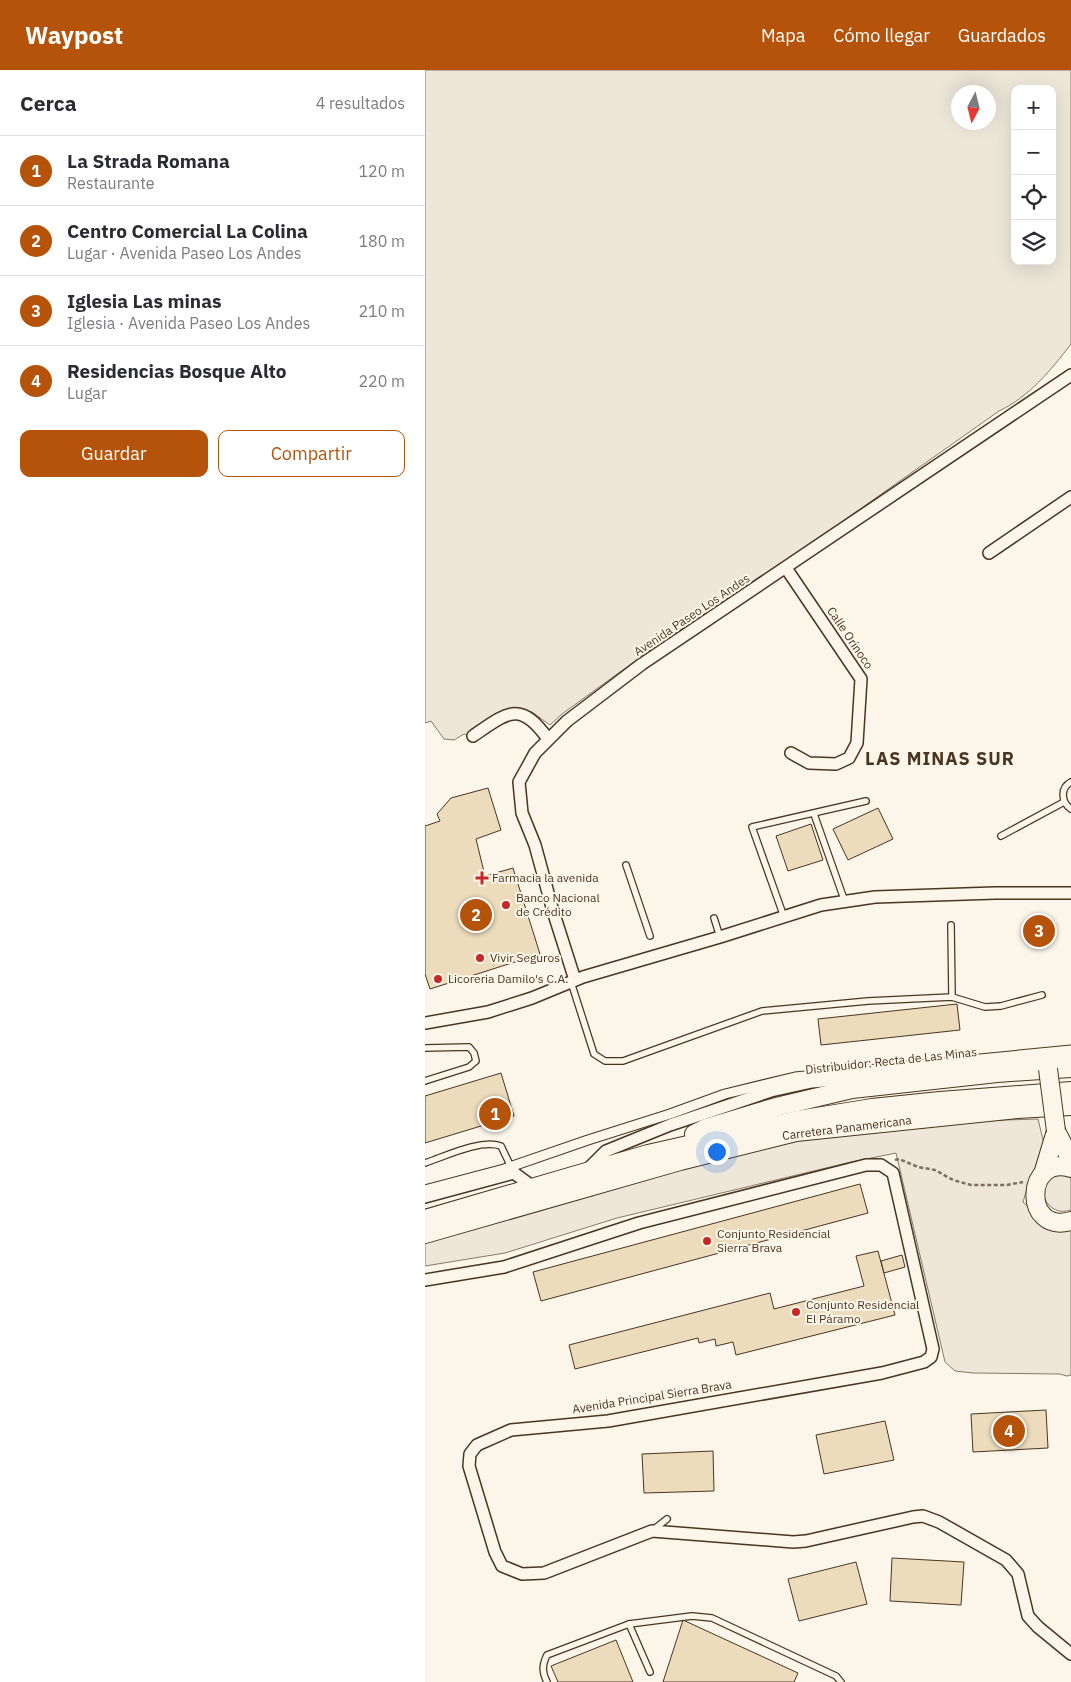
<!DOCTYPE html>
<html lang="es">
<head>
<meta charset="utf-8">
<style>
  :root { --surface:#fff; --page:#f7f7f7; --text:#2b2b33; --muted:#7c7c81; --line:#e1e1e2; --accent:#b45309 }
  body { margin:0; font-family:"IBM Plex Sans",sans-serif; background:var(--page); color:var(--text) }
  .controls { position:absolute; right:15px; top:15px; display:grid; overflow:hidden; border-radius:10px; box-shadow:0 5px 20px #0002 }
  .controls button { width:45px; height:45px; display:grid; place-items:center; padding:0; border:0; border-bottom:1px solid var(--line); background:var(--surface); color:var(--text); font:25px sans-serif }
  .compass { position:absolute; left:526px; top:15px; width:45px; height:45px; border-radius:50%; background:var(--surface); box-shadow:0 5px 20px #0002; rotate:187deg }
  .you { position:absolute; left:291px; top:1081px; width:18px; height:18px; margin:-12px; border:4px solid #fff; border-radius:50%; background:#1a73e8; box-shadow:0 0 0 8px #1a73e833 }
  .badge { display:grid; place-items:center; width:32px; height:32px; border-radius:50%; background:var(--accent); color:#fff; font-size:16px; font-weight:700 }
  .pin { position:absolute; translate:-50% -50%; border:2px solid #fff; box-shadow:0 1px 5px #0006 }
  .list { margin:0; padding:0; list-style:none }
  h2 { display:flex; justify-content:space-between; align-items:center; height:65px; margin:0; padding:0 20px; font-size:21px }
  h2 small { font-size:16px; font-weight:400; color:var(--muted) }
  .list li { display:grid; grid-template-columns:32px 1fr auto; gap:15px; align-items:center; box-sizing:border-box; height:70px; padding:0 20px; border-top:1px solid var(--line) }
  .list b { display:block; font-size:19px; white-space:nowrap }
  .list p { margin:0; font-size:16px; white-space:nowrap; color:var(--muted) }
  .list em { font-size:16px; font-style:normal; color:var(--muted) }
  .actions { display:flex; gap:10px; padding:15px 20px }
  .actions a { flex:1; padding:11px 0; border:1px solid var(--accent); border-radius:10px; text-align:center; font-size:18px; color:var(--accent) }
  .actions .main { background:var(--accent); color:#fff }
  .icon { flex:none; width:28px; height:28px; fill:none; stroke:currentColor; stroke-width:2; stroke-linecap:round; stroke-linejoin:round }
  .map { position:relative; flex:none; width:646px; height:1612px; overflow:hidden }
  header { display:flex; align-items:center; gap:30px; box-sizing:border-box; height:70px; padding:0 25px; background:var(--accent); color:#fff }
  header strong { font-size:24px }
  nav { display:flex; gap:28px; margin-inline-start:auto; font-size:18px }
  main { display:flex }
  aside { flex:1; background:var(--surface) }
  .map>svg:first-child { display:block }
</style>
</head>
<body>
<header>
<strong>Waypost</strong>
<nav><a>Mapa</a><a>Cómo llegar</a><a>Guardados</a></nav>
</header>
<main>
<aside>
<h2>Cerca<small>4 resultados</small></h2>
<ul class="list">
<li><span class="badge">1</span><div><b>La Strada Romana</b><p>Restaurante</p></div><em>120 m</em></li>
<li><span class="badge">2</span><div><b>Centro Comercial La Colina</b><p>Lugar · Avenida Paseo Los Andes</p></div><em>180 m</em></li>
<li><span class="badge">3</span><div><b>Iglesia Las minas</b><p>Iglesia · Avenida Paseo Los Andes</p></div><em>210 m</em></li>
<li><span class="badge">4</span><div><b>Residencias Bosque Alto</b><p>Lugar</p></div><em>220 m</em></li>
</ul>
<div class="actions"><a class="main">Guardar</a><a>Compartir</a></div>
</aside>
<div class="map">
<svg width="646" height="1612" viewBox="0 0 646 1612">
  <rect width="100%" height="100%" fill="#fbf6e9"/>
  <!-- green -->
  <g fill="#ede6d9" stroke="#887966" fill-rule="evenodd">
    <path d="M0,0H646V274C626,300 604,327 574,341L370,485L289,540L239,570L137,644L125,655L107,642L83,644L48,666L39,664L29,670L19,669L6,651L0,653ZM590,19H627V191H590ZM534,22H564V52H534Z"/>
    <polygon points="613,1049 620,1078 605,1109 598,1132 622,1154 646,1158 646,1305 642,1306 635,1304 548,1303 530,1301 520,1292 471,1083 422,1093 192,1148 80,1183 0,1196 0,1172 294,1088 392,1065 548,1051"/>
    <path d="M646,1104V1140C634,1144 625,1139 619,1128V1115L628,1105Z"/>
  </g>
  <!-- building -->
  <g fill="#ecdcbc" stroke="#4a3520">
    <polygon points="63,718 76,760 51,769 60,806 88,798 115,884 5,919 0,904 0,756 15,751 12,744 26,728"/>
    <polygon points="453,738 468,769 423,790 408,759"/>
    <polygon points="386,754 398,790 363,801 351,766"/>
    <polygon points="532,934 535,960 396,975 393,949"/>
    <polygon points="76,1003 89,1046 0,1073 0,1026"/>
    <polygon points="435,1114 443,1143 116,1231 108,1202"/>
    <polygon points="453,1181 470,1245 311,1285 308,1272 291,1276 290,1269 274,1273 273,1268 150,1299 144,1275 345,1223 349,1239 439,1216 431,1186"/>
    <polygon points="477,1185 480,1197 459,1203 456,1191"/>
    <polygon points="621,1340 623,1378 548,1382 546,1344"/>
    <polygon points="460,1351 469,1390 399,1404 391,1365"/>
    <polygon points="288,1381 289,1421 219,1423 217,1384"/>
    <polygon points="467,1488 539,1492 536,1535 465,1531"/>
    <polygon points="431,1492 442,1534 374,1551 363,1509"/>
    <polygon points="258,1550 373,1603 369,1612 238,1612"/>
    <polygon points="191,1570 208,1612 133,1612 126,1596"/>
  </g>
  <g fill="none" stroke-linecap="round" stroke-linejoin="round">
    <!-- service casing -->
    <g stroke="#4a3520" stroke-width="8">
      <g id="service">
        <path d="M646,712C635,718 636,732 646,739"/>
        <polyline points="389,744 420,832"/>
        <polyline points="576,766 639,732"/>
        <polyline points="201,795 225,866"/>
        <polyline points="359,847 327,757 441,731"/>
        <polyline points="289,848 295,867"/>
        <polyline points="526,855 527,927"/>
        <polyline points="146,912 169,984 180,991 198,991 337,941 443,931 527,927 560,937 576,936 617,925"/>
        <polyline points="0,978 44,977 49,983 51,991 44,997 0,1011"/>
        <path d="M0,1093C21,1086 55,1069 76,1076L87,1099"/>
        <polyline points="228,1460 242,1449"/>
        <polyline points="204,1554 225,1602"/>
        <path d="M122,1612C117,1602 117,1595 122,1585L204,1554L267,1546L287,1548L411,1606L416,1612"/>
      </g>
    </g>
    <!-- pedestrian casing -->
    <g stroke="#4a3520" stroke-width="11">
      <polyline id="pedestrian" points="0,1120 79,1099 163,1070 245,1044 300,1024 370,1007 646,980"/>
    </g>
    <!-- minor casing -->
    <g stroke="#4a3520" stroke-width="14">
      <g id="minor">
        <polyline points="564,483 646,427"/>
        <polyline points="361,498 436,609 432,673 424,688 411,694 384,693 366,683"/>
        <path d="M48,666C83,642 95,630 123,669"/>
        <polyline points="150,910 128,841 110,775 97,743 94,712 110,683 142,651 217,594 646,305"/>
        <polyline points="0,953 63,942 107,928 158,907 295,867 396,835 450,827 570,823 646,823"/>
        <polyline points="163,1099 181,1081 245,1055 346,1021 387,1012 646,988"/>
        <polyline points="0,1127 89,1103 108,1117"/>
        <polyline points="0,1210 79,1197 214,1153 441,1095 456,1095 468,1103 508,1279 506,1287 499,1292 457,1303 183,1351 86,1360 52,1375 45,1384 44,1396 70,1482 77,1496 97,1504 119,1503 227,1461 368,1472 381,1471 488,1447 498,1446 514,1452 581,1490 593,1504 603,1546 613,1557 646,1584"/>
      </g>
    </g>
    <!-- primary casing -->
    <g stroke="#4a3520" stroke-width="20">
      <g id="primary">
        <polyline points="631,1061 646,1090"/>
        <polyline points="269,1064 281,1058 351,1037 427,1019 572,1003 646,998"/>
        <path d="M646,1098C600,1083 597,1165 646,1151"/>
        <polyline points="618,1104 631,1061"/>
        <polyline points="0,1149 223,1084 373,1050 447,1038 515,1031 646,1021"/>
        <polyline points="0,1164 255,1091 371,1062 592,1039 646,1036"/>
      </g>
    </g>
    <!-- path -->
    <polyline stroke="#7f6f5c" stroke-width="2.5" stroke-dasharray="4 2.5" stroke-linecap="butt" points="470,1090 474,1089 493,1097 510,1100 528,1110 546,1115 582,1115 598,1112"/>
    <!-- service -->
    <use href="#service" stroke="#fbf6e9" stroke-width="5.5"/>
    <!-- pedestrian -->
    <use href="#pedestrian" stroke="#fbf6e9" stroke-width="9"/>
    <!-- minor -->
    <use href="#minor" stroke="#fbf6e9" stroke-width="11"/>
    <!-- primary -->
    <use href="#primary" stroke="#fbf6e9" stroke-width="18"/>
    <!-- primary-bridge casing -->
    <g stroke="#4a3520" stroke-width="20" stroke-linecap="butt">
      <polyline id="primary-bridge" points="623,999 631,1061"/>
    </g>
    <!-- primary-bridge -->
    <use href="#primary-bridge" stroke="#fbf6e9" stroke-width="18"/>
  </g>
  <!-- markers -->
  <g fill="#c62828" stroke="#fbf6e9" stroke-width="2">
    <path d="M54.5 800.5h5v5h5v5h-5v5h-5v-5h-5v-5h5z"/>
    <circle cx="81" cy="835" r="5"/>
    <circle cx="55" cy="888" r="5"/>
    <circle cx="13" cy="909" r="5"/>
    <circle cx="282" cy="1171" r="5"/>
    <circle cx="371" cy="1242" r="5"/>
  </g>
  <g text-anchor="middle" stroke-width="4" stroke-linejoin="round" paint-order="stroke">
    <!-- street labels -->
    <g font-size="12" fill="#4a3520" stroke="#fbf6e9">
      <text transform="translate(267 545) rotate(-34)" y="4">Avenida Paseo Los Andes</text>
      <text transform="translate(425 568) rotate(56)" y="4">Calle Orinoco</text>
      <text transform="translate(466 991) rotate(-6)" y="4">Distribuidor: Recta de Las Minas</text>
      <text transform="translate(422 1058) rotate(-7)" y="4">Carretera Panamericana</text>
      <text transform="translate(227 1327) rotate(-9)" y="4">Avenida Principal Sierra Brava</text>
    </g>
    <!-- poi labels -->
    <g font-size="12" fill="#4a3520" stroke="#fbf6e9" text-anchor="start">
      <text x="67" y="812">Farmacia la avenida</text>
      <text x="91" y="832">Banco Nacional<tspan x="91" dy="14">de Crédito</tspan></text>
      <text x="65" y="892">Vivir Seguros</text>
      <text x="23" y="913">Licoreria Damilo's C.A.</text>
      <text x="292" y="1168">Conjunto Residencial<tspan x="292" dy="14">Sierra Brava</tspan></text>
      <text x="381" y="1239">Conjunto Residencial<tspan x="381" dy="14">El Páramo</tspan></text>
    </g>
    <!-- district labels -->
    <g font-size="18" font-weight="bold" letter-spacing="1" fill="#4a3520" stroke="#fbf6e9">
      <text x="515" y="695">LAS MINAS SUR</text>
    </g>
  </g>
</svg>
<div class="controls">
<button>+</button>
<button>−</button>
<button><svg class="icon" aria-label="locate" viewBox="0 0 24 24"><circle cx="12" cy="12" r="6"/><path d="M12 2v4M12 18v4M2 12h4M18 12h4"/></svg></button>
<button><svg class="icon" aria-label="layers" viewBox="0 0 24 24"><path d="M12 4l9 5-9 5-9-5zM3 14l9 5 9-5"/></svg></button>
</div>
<svg class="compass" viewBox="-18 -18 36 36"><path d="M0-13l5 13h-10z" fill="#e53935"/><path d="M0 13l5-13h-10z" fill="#7c7c81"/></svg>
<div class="you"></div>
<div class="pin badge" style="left:70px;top:1044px">1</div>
<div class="pin badge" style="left:51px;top:845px">2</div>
<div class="pin badge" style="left:614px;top:861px">3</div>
<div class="pin badge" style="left:584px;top:1361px">4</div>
</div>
</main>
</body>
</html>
